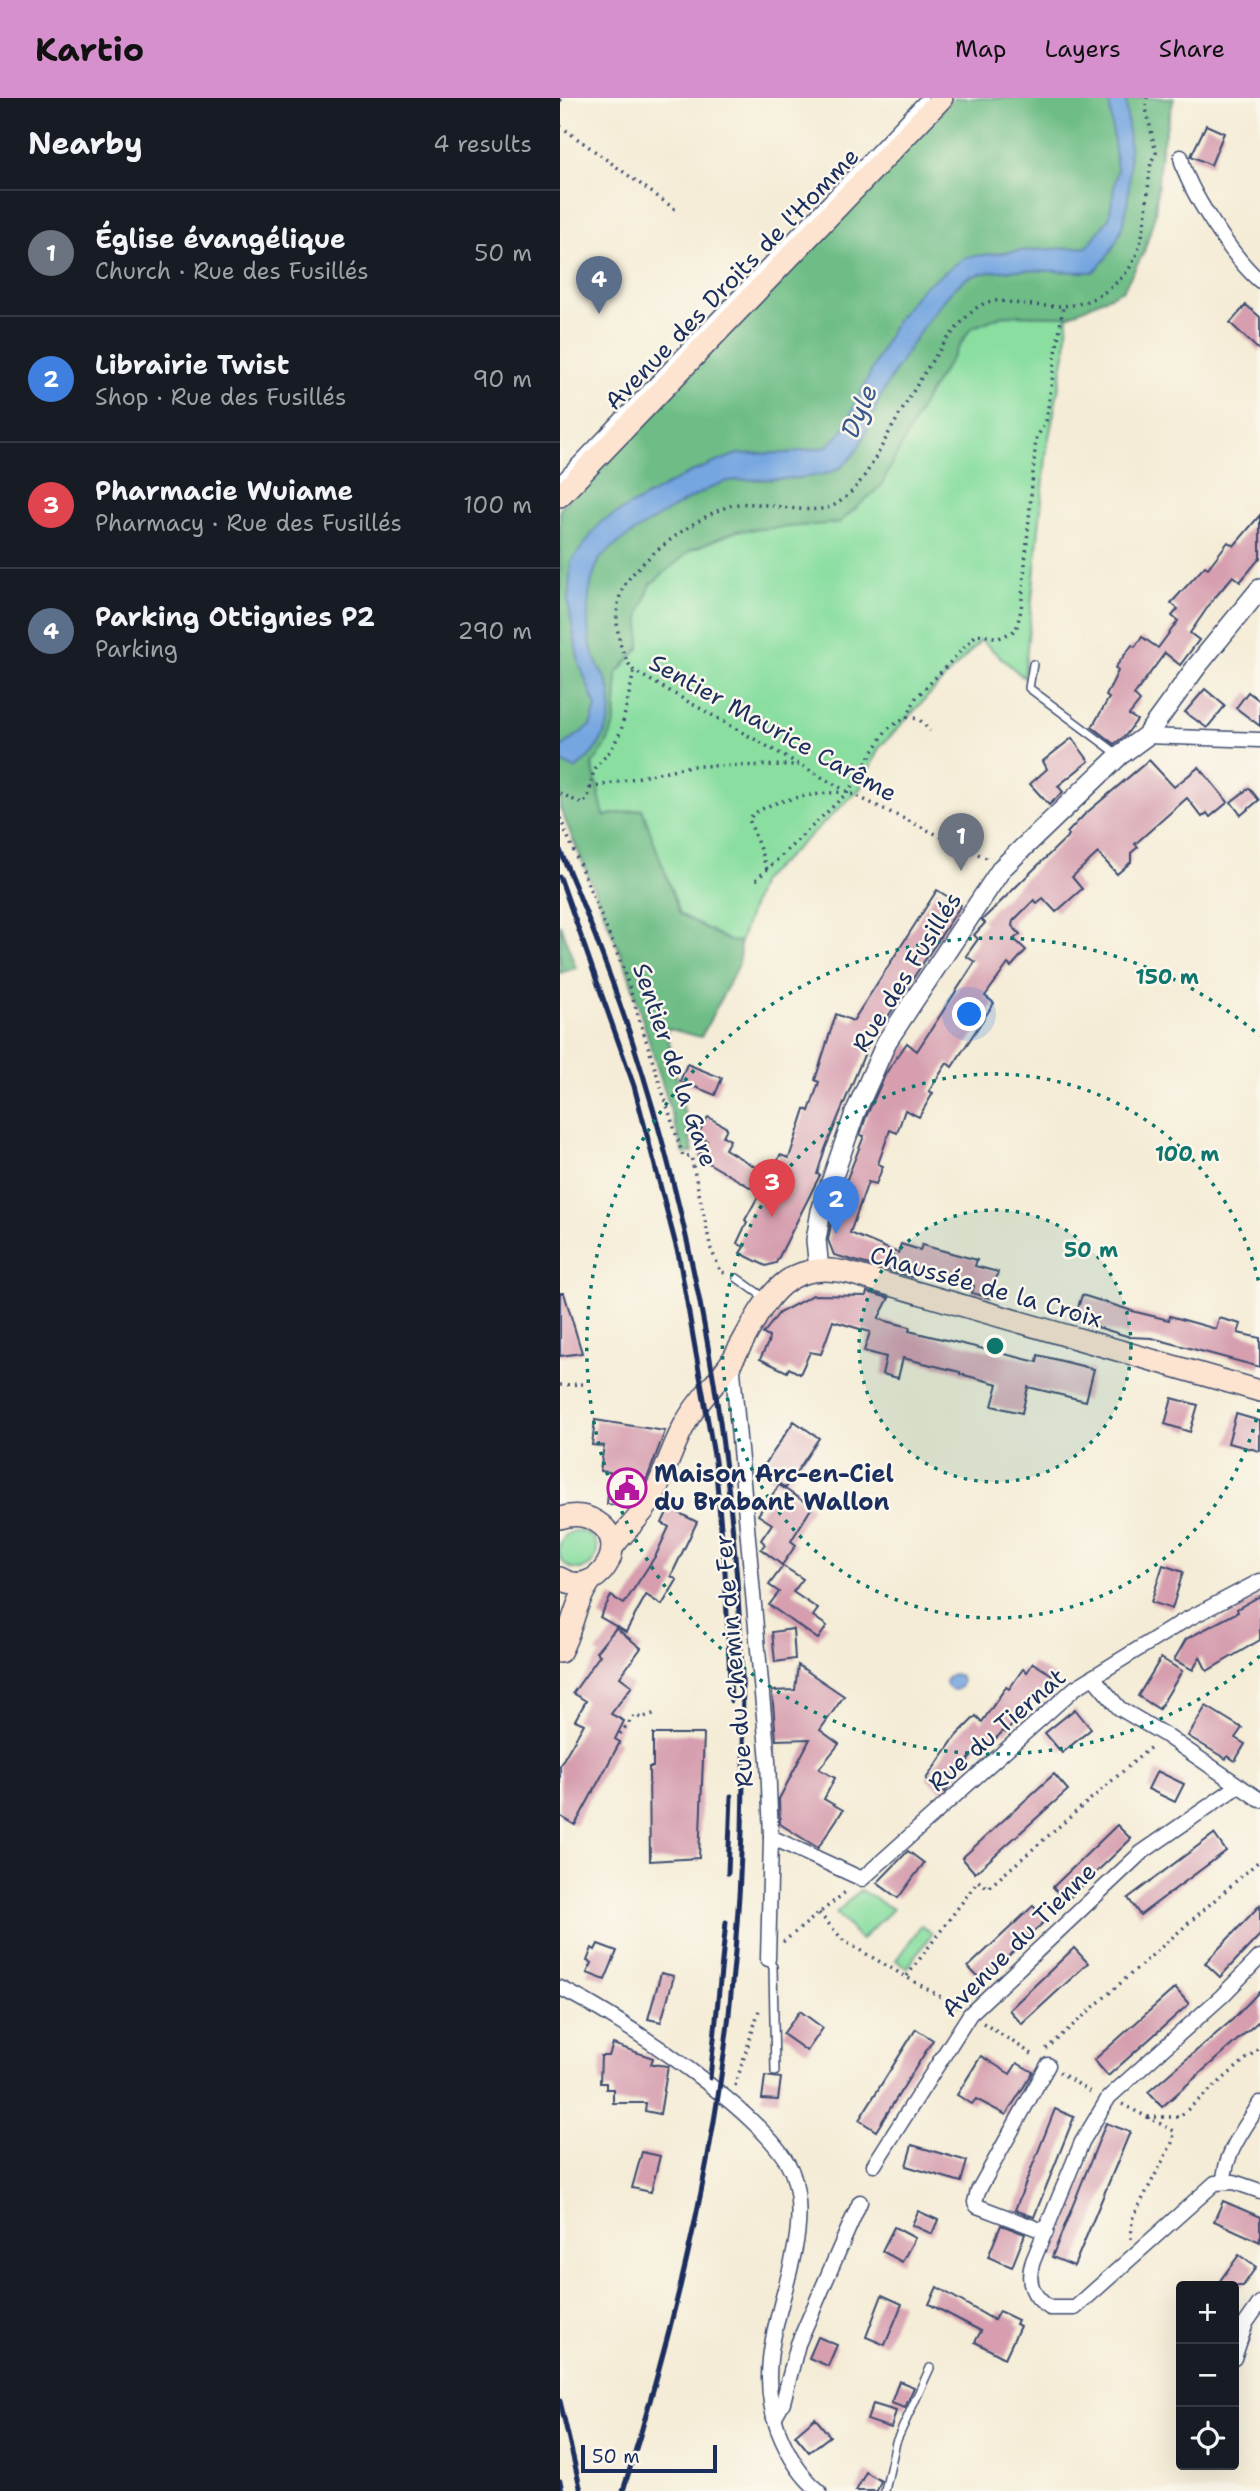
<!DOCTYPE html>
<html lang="en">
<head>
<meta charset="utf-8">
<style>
  :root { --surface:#171b24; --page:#20242c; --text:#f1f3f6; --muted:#9ea1a6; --line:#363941; --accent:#d690ce }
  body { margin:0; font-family:"Shantell Sans",sans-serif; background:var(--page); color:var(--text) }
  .controls { position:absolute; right:21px; bottom:21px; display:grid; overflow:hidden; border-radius:7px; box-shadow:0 7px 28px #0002 }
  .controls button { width:63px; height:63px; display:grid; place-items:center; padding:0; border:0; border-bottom:2px solid var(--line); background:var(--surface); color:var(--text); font:35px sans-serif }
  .scale { position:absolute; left:21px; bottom:18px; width:136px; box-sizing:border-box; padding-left:7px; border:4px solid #1b2f5e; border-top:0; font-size:19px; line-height:24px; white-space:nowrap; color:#1b2f5e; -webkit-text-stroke:5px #fbf7ec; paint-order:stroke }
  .you { position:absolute; left:410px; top:917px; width:24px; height:24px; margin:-18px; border:5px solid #fff; border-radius:50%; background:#1a73e8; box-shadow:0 0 0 10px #1a73e833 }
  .badge { display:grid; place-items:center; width:46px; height:46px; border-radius:50%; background:var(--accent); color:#fff; font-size:23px; font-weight:700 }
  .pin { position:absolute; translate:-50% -58px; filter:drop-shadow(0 2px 4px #0008) }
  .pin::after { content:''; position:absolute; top:37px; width:24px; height:21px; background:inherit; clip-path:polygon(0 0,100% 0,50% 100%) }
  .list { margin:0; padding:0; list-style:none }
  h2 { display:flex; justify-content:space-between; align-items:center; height:91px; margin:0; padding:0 28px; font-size:30px }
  h2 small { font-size:23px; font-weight:400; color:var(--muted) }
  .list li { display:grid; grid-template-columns:46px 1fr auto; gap:21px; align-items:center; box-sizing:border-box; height:126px; padding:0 28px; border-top:2px solid var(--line) }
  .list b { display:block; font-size:26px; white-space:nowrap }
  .list p { margin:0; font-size:23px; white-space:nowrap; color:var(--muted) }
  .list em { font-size:23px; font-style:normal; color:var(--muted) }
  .icon { flex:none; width:38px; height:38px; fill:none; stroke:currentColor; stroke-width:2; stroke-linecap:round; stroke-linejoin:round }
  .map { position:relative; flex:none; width:700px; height:2393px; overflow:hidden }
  header { display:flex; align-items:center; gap:42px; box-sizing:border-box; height:98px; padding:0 35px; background:var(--accent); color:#111 }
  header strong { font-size:33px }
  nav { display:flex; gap:38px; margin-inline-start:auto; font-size:24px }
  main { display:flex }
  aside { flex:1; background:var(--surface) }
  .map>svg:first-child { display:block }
</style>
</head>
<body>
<header>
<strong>Kartio</strong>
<nav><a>Map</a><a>Layers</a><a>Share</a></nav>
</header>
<main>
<aside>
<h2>Nearby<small>4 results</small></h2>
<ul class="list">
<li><span class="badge" style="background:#6b7280">1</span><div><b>Église évangélique</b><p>Church · Rue des Fusillés</p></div><em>50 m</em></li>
<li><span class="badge" style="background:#3f7fe0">2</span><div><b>Librairie Twist</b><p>Shop · Rue des Fusillés</p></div><em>90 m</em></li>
<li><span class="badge" style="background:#e0444e">3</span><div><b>Pharmacie Wuiame</b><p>Pharmacy · Rue des Fusillés</p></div><em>100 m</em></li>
<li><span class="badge" style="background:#5c6f8a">4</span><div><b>Parking Ottignies P2</b><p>Parking</p></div><em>290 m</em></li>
</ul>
</aside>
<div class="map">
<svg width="700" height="2393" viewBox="0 0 700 2393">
  <rect width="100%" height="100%" fill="#fbf7ec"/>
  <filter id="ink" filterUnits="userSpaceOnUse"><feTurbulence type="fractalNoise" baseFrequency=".0143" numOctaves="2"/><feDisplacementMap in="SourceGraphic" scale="14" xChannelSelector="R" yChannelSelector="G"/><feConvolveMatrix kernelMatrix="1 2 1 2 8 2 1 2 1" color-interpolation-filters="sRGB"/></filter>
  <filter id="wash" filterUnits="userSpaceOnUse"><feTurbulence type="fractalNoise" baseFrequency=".00686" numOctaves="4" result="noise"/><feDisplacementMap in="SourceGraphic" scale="28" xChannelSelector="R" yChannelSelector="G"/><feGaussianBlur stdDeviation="1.57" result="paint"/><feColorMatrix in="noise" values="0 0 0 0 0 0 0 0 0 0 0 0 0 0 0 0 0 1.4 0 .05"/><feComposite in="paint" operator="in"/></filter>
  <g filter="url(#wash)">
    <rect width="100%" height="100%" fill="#f4ecd6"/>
    <!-- green -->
    <g fill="#89dea0" stroke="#52867f" stroke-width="2">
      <path d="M443,217L508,218L506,251L487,350L464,580L421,542L319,650L300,691L201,783L180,844H169L120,816L82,712L44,718L32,666C59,637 56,612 57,575L80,549V515L91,486L131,452L176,433L212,429L367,298L411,230Z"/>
      <circle cx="18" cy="1452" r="19"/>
      <polygon points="300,1792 333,1811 301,1842 276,1815"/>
      <polygon points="361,1828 372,1835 347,1870 336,1862"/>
    </g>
    <!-- forest -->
    <g fill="#6ebd86" stroke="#447672" stroke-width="2">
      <path d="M394,0H614L601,51L595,116L584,154L563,192L508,218L443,217L411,230L367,298L321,388L279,425L176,433L131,452L91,486L80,515V549L57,575C56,612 59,637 32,666L44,718L82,711L120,816L169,843L180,844L179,866L141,939L106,930L133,1054L124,1056L66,868L0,710V411Z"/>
      <polygon points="0,826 16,870 0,875"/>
    </g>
    <!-- water -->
    <g fill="#75a6e0" stroke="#486a9f" stroke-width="2">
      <path d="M549,0H566C569,58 581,133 533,174C494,175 449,167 412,178C385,187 327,282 316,309C306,331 300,359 278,371C256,384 195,380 169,383C151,385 47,447 39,463C26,489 25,527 33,556C37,569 48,581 50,594C55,626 40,653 15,671L1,664L0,650L30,628L36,609L19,565L8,504L11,464L41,424L131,374L177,356L227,355L266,349L282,334L334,226L361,191L406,159L458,153L527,149L549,120L557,72Z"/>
      <circle cx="394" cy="1584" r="8"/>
    </g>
    <g id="blocks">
      <!-- building -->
      <g fill="#d69eaf">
        <polygon points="646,27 664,35 651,67 631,58"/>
        <polygon points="686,207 700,219 700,253 670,225"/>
        <polygon points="700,417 700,460 680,484 673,478 652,503 630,535 639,542 620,567 605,555 574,597 580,603 569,617 577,622 565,638 554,646 532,629 549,600 546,598 558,573 555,570 572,547 575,549 582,539 598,550 618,523 612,518 618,511 611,505 645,468 648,470 668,444 674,448"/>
        <polygon points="645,591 665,608 647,630 625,614"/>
        <polygon points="688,594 700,603 700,628 676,610"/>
        <polygon points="512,640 529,663 498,688 503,694 489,707 470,686 487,671 483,663"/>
        <polygon points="589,662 614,689 639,669 668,704 650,719 647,715 642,719 627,700 575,746 578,749 571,755 571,764 557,776 538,755 512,779 522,791 496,814 483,800 477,805 474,802 453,823 452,828 460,836 454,841 466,852 451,869 448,866 425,898 434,905 392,969 387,965 369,993 373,995 359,1019 345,1012 337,1035 330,1032 318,1066 323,1068 316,1086 308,1084 290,1135 338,1155 341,1146 360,1152 362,1147 417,1162 415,1168 438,1174 431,1200 412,1195 414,1188 354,1174 352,1179 274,1157 268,1142 273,1116 304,1038 300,1037 306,1019 326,975 347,945 357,953 415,864 406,858 418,841 414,837 425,825 422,822 509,737 507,735 524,717"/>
        <polygon points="689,690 699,702 681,717 671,704"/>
        <polygon points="377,792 401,807 327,920 321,916 265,1051 257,1076 260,1077 216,1165 206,1168 180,1155 184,1149 177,1145 187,1124 185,1122 200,1095 138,1059 147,1043 137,1038 148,1019 167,1030 163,1038 170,1042 165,1051 212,1079 220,1057 229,1060 245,1011 249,1013 259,984 255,982 276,916 293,923"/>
        <polygon points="127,966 162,980 155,997 120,983"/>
        <polygon points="307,1194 329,1200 318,1221 350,1229 349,1233 477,1264 478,1257 534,1271 526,1303 468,1289 462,1315 432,1308 438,1286 400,1276 400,1274 343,1260 338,1280 322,1276 326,1259 304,1253 310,1234 273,1223 261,1256 250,1254 240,1276 229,1270 227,1274 200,1261 208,1245 209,1239 203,1236 219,1215 253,1197 306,1198"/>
        <polygon points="0,1195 4,1195 22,1255 0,1258"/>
        <polygon points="522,1197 576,1214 609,1222 610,1218 656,1231 659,1220 681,1226 678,1235 700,1240 700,1269 592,1240 570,1239 514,1222"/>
        <polygon points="612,1300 638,1307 630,1334 605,1326"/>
        <polygon points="676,1316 700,1323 700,1353 668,1345"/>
        <polygon points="35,1322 105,1333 88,1378 70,1409 47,1406 50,1374 40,1373 44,1348 32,1347"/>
        <polygon points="234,1323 259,1340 226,1390 200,1374"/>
        <polygon points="219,1387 252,1409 231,1443 236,1447 222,1467 201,1451 205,1446 201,1442 212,1426 198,1417"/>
        <polygon points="109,1410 137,1424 111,1478 117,1482 102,1507 86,1497 66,1534 40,1519 51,1498 64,1506 96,1457 109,1429 102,1425"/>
        <polygon points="603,1467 623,1474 612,1511 591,1504"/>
        <polygon points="223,1468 243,1481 233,1494 258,1511 253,1518 267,1528 258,1541 209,1507 219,1494 209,1487"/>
        <polygon points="700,1498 700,1542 647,1573 640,1559 633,1572 614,1562 626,1541 678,1514 677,1511"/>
        <polygon points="56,1530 81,1550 60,1579 72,1588 51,1616 64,1623 55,1641 60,1644 15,1727 0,1718 0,1667 24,1626 15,1622 26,1603 13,1595 40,1557 36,1554"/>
        <polygon points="233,1531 235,1561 215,1564 212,1534"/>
        <polygon points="601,1560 622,1573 599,1611 578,1598"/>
        <polygon points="473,1565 497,1580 486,1598 478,1592 446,1635 443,1633 423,1654 418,1649 385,1694 366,1681 396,1638 416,1618 422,1624 446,1589 449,1591 463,1571 467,1574"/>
        <polygon points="238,1567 284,1598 260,1632 279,1646 259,1671 275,1680 264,1701 283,1712 258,1750 220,1726 219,1701 250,1641 216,1642 212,1593 235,1592"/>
        <polygon points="646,1608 682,1630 675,1640 685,1646 675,1663 668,1658 666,1661 628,1638"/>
        <polygon points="515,1611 531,1631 502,1655 485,1635"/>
        <polygon points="93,1636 144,1636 139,1760 90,1763 89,1669 93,1669"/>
        <polygon points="597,1673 624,1686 615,1704 588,1691"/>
        <polygon points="494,1676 508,1692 415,1775 402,1760"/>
        <polygon points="557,1727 571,1741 506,1803 493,1789"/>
        <polygon points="654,1736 666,1753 580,1817 568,1800"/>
        <polygon points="348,1753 364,1765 338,1800 317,1785"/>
        <polygon points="700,1807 700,1837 660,1879 645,1865"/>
        <polygon points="473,1808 486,1822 422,1883 408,1869"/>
        <polygon points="38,1846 57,1853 45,1882 27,1875 32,1865 27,1863 32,1850 35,1852"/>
        <polygon points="514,1850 528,1865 462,1926 449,1912"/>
        <polygon points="101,1875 114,1878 101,1924 88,1921"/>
        <polygon points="615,1890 629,1906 548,1978 534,1962"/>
        <polygon points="700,1893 700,1922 602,2009 588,1994 671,1923"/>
        <polygon points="240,1913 263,1930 247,1953 223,1936"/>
        <polygon points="356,1931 373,1942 316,2033 299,2022"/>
        <polygon points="53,1946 93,1960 91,1966 108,1968 100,2016 85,2013 86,2005 53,2005 53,1991 46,1991 46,1985 40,1985 41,1958 49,1958"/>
        <polygon points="421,1958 450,1976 457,1965 473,1974 446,2017 416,2001 412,2006 397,1997"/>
        <polygon points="205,1978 221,1980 218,2002 202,2001"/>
        <polygon points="495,2011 514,2019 474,2119 455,2112"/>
        <polygon points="546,2025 570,2034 514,2168 492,2159"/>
        <polygon points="352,2047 407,2063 401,2084 346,2068"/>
        <polygon points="82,2054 100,2058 91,2094 72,2090"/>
        <polygon points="663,2103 700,2119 700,2144 654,2123"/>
        <polygon points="358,2113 378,2122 372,2136 352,2127"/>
        <polygon points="441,2127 465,2136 452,2169 428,2159"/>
        <polygon points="334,2129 355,2140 342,2164 322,2153"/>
        <polygon points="679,2157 696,2169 683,2188 656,2188"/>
        <polygon points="377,2189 434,2222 439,2213 458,2222 456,2226 460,2228 445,2260 415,2244 421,2233 369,2206"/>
        <polygon points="322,2197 342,2206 325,2247 306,2239"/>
        <polygon points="258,2239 277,2247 268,2268 249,2260"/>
        <polygon points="339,2283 354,2289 345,2310 331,2305"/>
        <polygon points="313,2306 336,2313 331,2330 307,2322"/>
        <polygon points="255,2320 270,2338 249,2354 235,2337"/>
        <polygon points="306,2374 321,2383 317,2393 296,2393"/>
      </g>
    </g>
  </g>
  <g filter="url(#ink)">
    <use href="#blocks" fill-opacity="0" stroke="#3c4b70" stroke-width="2"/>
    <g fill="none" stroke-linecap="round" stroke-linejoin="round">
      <!-- service casing -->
      <g stroke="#3c4b70" stroke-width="10">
        <g id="service">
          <polyline points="0,381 364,0"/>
          <polyline points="473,566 469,590 559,657"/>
          <polyline points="177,1180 205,1200"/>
          <polyline points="208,1861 213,1869 215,1974"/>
          <polyline points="325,2393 336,2344 370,2270"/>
        </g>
      </g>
      <!-- minor casing -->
      <g stroke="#3c4b70" stroke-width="17">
        <g id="minor">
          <path d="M621,59C626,91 675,162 700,183"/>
          <polyline points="586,638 700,642"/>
          <polyline points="172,1262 208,1663 211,1739 208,1861"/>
          <polyline points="533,1579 559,1610 605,1637 700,1702"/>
          <polyline points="211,1739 302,1781 515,1590 622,1524 700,1483"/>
          <path d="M700,1859L662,1898L549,1999L522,2044L473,2163C466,2183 472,2199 490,2210H515L655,2085L674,2084L700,2093"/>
          <path d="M0,1890C55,1916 215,2021 233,2077C259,2160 184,2239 218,2332C227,2355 239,2377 259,2393"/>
          <polyline points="314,2067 410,1916 581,1755 678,1688"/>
          <path d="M664,2083C665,2054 686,2029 700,2005"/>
          <polyline points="486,2134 417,2108 415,2104 418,2093 488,1967"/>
          <polyline points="674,2260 686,2225 700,2205"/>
          <polyline points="214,2320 223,2304 238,2246 300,2104"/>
        </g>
      </g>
      <!-- tertiary casing -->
      <g stroke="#3c4b70" stroke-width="22">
        <polyline id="tertiary" points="259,1171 256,1142 261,1113 295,1015 327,943 442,770 560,657 586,638 637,568 700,491"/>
      </g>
      <!-- secondary casing -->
      <g stroke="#3c4b70" stroke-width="24">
        <g id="secondary">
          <polyline points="0,398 382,0"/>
          <path d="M0,1420C13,1416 26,1417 37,1424C74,1446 35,1503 0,1480"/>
          <path d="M52,1450C64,1433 84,1416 92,1400C105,1376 112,1349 125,1326C137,1302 159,1284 173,1261C202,1211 219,1158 289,1175L700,1293"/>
          <path d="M0,1554C14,1528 13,1508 31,1482"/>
        </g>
      </g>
      <!-- path -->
      <g stroke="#3c4b70" stroke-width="3.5" stroke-dasharray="2 5" stroke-linecap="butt">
        <polyline points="0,3 3,0"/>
        <polyline points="0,28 119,114"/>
        <polyline points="347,619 359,621 370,633"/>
        <polyline points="30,690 130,668 239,667"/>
        <polyline points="0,695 22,706 28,700 34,671 51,652 61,633 74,573"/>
        <polyline points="0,720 63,870 123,1058 131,1058 151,1151 161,1174 165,1175"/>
        <path d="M426,760L288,694L74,573C57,554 51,512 64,488C80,460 142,415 173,407C202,400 253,422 278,405C303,388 315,360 330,333C349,301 366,269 389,239C399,228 409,213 423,206C433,201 443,203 454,205C501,210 530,214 565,176C588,150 586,98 591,64L596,55L586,10L587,0"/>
        <path d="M207,771L189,721C205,701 259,695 284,694"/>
        <polyline points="196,782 288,694 327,631 347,619 356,600 417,536 439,540 456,532 461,512 476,341 486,323 503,209"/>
        <polyline points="0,1287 24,1286"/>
        <polyline points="60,1636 75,1617 81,1620 96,1615"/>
        <polyline points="259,1815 284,1843 398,1909"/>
        <polyline points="223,1844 288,1792"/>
        <polyline points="347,1878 418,1783 428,1790 592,1648"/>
        <polyline points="423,1925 475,1958"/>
        <polyline points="486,1951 700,1762"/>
        <polyline points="499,1974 534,1996"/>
        <polyline points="175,1988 200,1909"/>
        <polyline points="562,2006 614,2033 613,2043 572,2121 571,2141"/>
        <polyline points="588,2019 619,2019 700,1949"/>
      </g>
      <!-- service -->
      <use href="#service" stroke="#fff" stroke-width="7"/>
      <!-- minor -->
      <use href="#minor" stroke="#fff" stroke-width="14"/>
      <!-- tertiary -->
      <use href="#tertiary" stroke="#fff" stroke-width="19"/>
      <!-- secondary -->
      <use href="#secondary" stroke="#fde4d0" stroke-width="21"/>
      <!-- rail -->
      <g stroke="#1b2f5e" stroke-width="5">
        <path d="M0,752C158,1116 212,1523 169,1916C151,2078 112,2238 63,2393"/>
        <polyline points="0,779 74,988 119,1159 155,1363 165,1474 171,1603"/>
        <polyline points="168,1775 171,1698"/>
        <polyline points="150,1980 166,1824"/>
        <polyline points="0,2303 21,2393"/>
        <polyline points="0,2383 2,2393"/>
      </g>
    </g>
  </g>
  <!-- distance rings -->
  <circle cx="435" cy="1248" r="136" fill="#0f766e" fill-opacity=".12"/>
  <g fill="none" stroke="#0f766e" stroke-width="3.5" stroke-dasharray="3.5 7">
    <circle cx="435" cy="1248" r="136"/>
    <path d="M699 1311A272 272 0 1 1 699 1185"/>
    <path d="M700 1558A408 408 0 1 1 700 938"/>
  </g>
  <!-- icons -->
  <defs>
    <g id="civic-ring" transform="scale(2.0125)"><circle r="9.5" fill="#fbf7ec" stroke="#b5179e" stroke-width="1.5"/><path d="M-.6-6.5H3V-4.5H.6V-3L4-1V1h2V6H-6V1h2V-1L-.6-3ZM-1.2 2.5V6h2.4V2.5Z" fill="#b5179e"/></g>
  </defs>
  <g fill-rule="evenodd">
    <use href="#civic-ring" x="67" y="1390"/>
  </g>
  <g text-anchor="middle" stroke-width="5" stroke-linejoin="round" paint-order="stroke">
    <!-- street labels -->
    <g font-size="24" fill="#1b2f5e" stroke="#fbf7ec">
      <text transform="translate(172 181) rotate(-46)" y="8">Avenue des Droits de l'Homme</text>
      <text transform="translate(213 630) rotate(29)" y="8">Sentier Maurice Carême</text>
      <text transform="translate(347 874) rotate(-58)" y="8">Rue des Fusillés</text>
      <text transform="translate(115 967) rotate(71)" y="8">Sentier de la Gare</text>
      <text transform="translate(426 1189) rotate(16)" y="8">Chaussée de la Croix</text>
      <text transform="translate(174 1563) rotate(-95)" y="8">Rue du Chemin de Fer</text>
      <text transform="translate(437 1632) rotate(-41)" y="8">Rue du Tiernat</text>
      <text transform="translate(459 1842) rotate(-45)" y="8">Avenue du Tienne</text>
    </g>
    <!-- poi labels -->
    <g font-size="24" font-weight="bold" fill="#1b2f5e" stroke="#fbf7ec" text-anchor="start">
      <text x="94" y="1384">Maison Arc-en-Ciel<tspan x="94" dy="28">du Brabant Wallon</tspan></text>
    </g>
    <!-- water labels -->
    <g font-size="26" font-style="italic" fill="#3a598c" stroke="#fbf7ec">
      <text transform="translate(299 313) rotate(-67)" y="9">Dyle</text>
    </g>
  </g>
  <circle cx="435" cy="1248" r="10" fill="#0f766e" stroke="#fbf7ec" stroke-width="3.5"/>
  <g font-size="21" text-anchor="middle" font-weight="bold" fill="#0f766e" stroke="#fbf7ec" stroke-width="5" stroke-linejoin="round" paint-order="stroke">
    <text x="607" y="886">150 m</text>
    <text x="627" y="1063">100 m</text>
    <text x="531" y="1159">50 m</text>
  </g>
</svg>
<div class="controls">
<button>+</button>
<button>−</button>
<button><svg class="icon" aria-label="locate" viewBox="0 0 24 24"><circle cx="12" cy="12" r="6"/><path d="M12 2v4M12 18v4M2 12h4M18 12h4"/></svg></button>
</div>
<div class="scale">50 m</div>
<div class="you"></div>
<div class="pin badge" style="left:401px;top:773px;background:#6b7280">1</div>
<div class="pin badge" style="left:276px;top:1136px;background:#3f7fe0">2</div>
<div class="pin badge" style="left:212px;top:1119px;background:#e0444e">3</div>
<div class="pin badge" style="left:39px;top:216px;background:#5c6f8a">4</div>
</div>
</main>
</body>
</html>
